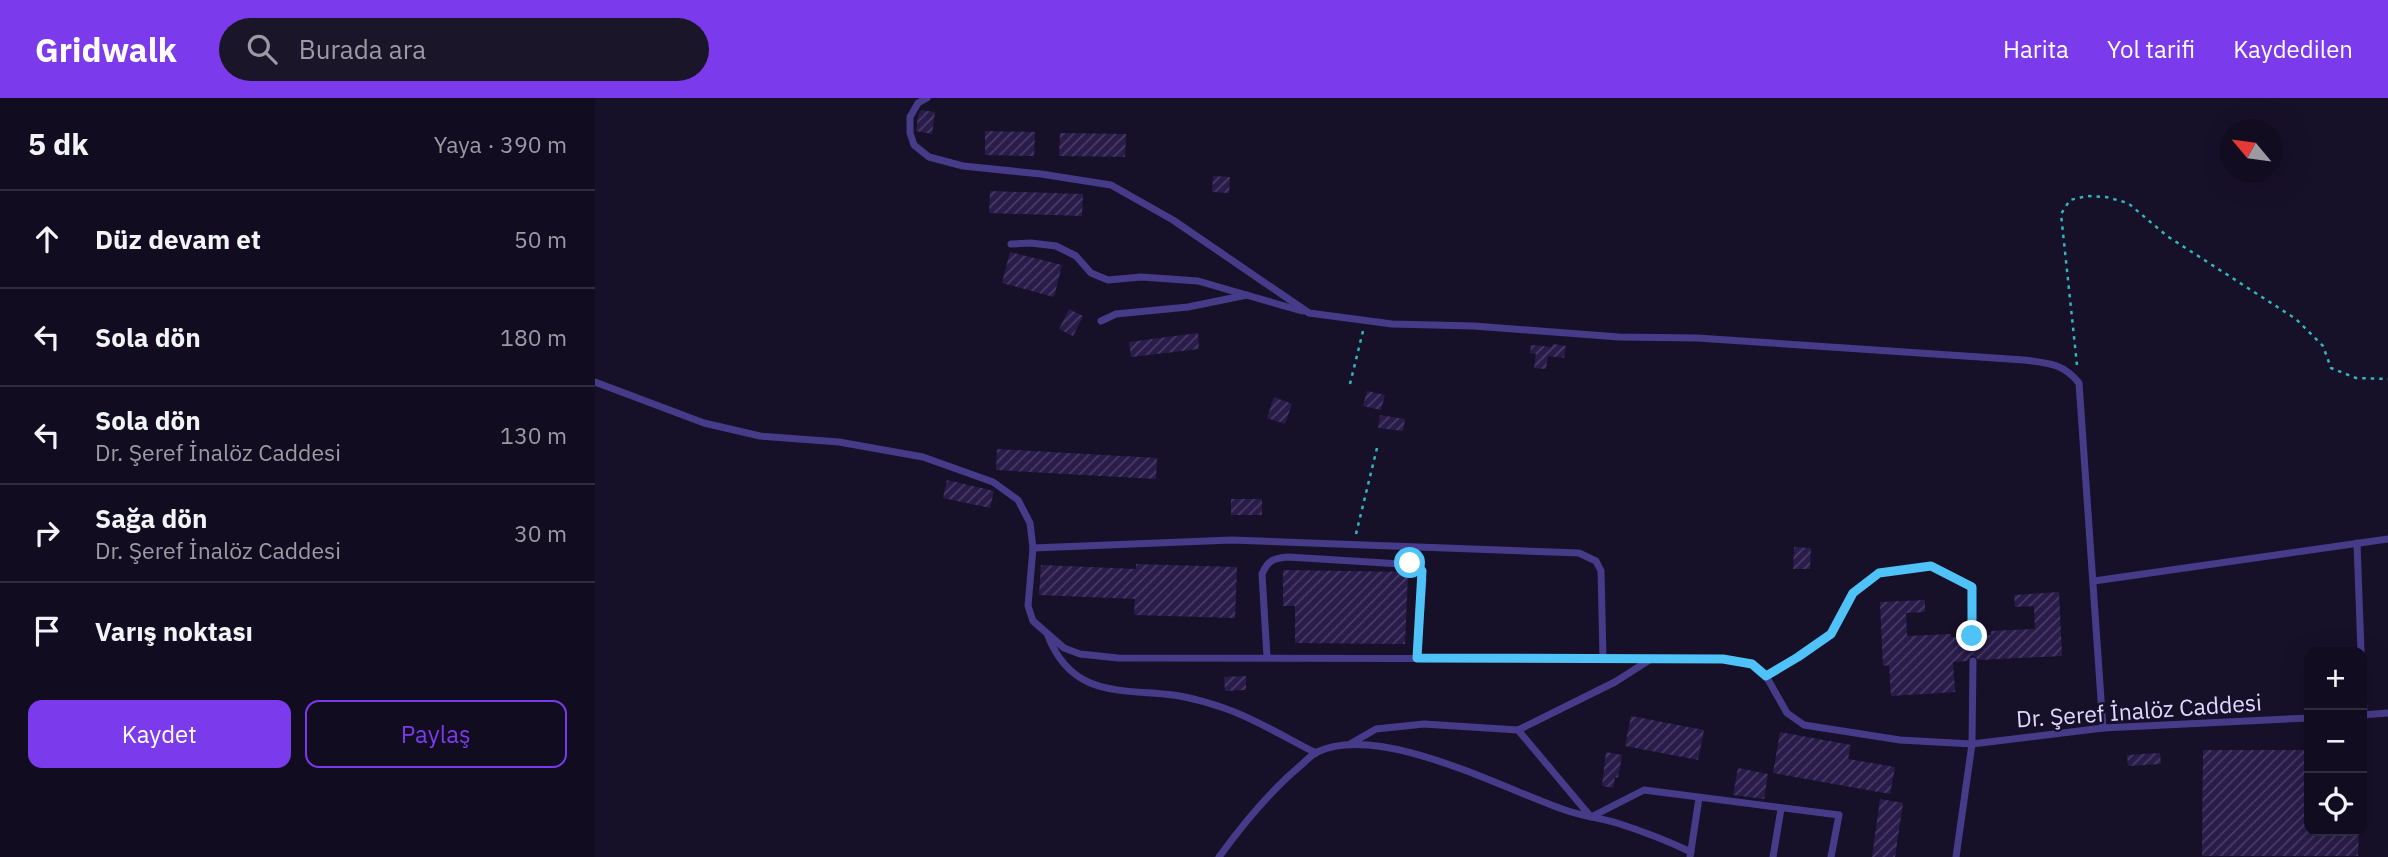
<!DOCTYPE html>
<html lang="tr">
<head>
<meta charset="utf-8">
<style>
  :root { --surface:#110c1f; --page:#1a1528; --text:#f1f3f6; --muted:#9c9ba4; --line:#302c3d; --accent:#7c3aed }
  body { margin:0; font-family:"IBM Plex Sans",sans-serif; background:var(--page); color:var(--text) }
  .controls { position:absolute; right:21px; bottom:21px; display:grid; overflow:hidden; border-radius:14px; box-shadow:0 7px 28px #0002 }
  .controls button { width:63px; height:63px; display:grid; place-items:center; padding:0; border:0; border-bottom:2px solid var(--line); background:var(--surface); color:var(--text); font:35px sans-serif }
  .compass { position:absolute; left:1625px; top:21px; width:63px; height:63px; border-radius:50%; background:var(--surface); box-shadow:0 7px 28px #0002; rotate:299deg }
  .stop { position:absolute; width:21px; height:21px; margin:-16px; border:5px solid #4fc3f7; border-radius:50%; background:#fff }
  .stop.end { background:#4fc3f7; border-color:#fff; box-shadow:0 2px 7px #0008 }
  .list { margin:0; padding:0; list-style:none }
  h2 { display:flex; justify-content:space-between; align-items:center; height:91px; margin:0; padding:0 28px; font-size:30px }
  h2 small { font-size:23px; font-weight:400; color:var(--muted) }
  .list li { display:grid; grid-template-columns:46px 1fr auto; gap:21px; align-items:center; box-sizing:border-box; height:98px; padding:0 28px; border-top:2px solid var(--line) }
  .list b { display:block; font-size:26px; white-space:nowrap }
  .list p { margin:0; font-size:23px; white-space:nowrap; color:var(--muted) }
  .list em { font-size:23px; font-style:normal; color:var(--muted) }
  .actions { display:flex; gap:14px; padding:21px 28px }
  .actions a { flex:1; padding:16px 0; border:2px solid var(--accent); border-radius:14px; text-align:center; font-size:24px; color:var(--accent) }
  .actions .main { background:var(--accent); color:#fff }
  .icon { flex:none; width:38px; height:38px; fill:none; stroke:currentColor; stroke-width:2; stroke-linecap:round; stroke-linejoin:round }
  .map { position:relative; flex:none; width:1793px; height:759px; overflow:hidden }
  header { display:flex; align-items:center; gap:42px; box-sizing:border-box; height:98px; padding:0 35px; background:var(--accent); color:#fff }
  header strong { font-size:33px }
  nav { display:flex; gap:38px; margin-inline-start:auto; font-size:24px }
  .search { width:490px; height:63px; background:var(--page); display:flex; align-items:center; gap:18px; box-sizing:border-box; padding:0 24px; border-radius:38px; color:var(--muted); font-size:26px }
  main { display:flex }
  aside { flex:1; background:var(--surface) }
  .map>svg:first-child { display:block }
</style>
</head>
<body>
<header>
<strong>Gridwalk</strong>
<div class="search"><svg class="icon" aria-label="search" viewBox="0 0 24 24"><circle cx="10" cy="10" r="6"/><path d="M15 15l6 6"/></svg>Burada ara</div>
<nav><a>Harita</a><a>Yol tarifi</a><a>Kaydedilen</a></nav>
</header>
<main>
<aside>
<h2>5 dk<small>Yaya · 390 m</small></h2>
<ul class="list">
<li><svg class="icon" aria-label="ahead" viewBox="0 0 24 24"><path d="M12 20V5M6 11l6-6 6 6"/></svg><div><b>Düz devam et</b></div><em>50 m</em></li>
<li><svg class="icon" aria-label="left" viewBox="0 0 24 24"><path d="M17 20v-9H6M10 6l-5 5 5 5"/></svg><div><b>Sola dön</b></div><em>180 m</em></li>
<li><svg class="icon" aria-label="left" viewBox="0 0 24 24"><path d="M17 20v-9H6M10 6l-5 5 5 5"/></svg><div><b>Sola dön</b><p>Dr. Şeref İnalöz Caddesi</p></div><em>130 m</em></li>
<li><svg class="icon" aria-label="right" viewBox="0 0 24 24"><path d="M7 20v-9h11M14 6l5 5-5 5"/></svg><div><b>Sağa dön</b><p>Dr. Şeref İnalöz Caddesi</p></div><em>30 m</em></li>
<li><svg class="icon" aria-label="arrive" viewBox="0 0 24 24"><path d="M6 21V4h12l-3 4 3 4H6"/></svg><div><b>Varış noktası</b></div></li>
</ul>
<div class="actions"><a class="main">Kaydet</a><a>Paylaş</a></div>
</aside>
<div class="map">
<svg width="1793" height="759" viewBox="0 0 1793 759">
  <defs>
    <pattern id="building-hatch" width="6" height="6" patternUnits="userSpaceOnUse" patternTransform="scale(1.75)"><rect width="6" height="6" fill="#2a1c4a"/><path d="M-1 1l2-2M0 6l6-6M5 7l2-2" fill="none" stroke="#493c65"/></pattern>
  </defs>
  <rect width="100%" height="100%" fill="#171029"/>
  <!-- building -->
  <g fill="url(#building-hatch)">
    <polygon points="326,12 340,14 337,36 321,33 323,18"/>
    <polygon points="390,33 440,34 439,58 390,57"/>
    <polygon points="465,35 531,36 530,59 464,58"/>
    <polygon points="618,78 635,79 634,95 617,94"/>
    <polygon points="395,93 488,96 487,118 394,115"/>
    <polygon points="415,154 467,167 459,199 407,185"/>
    <polygon points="474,211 488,218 478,238 464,231"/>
    <polygon points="603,235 604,251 536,259 534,244"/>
    <polygon points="958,246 971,248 969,260 953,258 951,271 939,270 941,256 935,255 936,247 957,249"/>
    <polygon points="772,293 790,297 786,312 768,308"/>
    <polygon points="679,299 697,306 690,326 672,320"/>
    <polygon points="785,317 810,321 808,333 783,330"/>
    <polygon points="402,351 562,360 561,381 401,372"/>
    <polygon points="352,382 399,393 395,410 348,400"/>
    <rect x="636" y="401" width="31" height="16"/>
    <polygon points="1199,449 1216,450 1215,471 1198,471"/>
    <polygon points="541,466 642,469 640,520 539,517 540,501 444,497 446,467 541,471"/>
    <polygon points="688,472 813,474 810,546 700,545 700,508 688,508"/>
    <polygon points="1464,494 1467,558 1384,562 1377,557 1372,563 1358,564 1360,594 1296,598 1294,567 1288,568 1285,504 1330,502 1330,514 1311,515 1312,538 1356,536 1356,539 1371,539 1373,543 1378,544 1383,538 1396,537 1396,533 1440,531 1439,508 1420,509 1419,497"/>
    <polygon points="651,578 651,592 630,593 629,579"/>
    <polygon points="1036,618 1109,632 1103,662 1030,648"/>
    <polygon points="1185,634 1256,647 1253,661 1300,669 1295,696 1178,675"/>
    <polygon points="1608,652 1714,652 1714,733 1764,733 1763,758 1607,758"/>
    <polygon points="1011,654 1027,657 1023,680 1020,679 1018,690 1007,688"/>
    <polygon points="1565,655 1566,666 1533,668 1532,657"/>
    <polygon points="1143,670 1173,676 1169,701 1138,697"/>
    <polygon points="1285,701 1308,705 1300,759 1277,759"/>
  </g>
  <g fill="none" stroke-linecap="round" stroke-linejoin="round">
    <!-- path -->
    <g stroke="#30b6bb" stroke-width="2.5" stroke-dasharray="3.5 5" stroke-linecap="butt">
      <polyline points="1482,267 1466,116 1475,102 1492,98 1511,99 1533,105 1572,138 1701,221 1728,248 1736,270 1761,280 1793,281"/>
      <polyline points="755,286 768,233"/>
      <polyline points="761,436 782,350"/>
    </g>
    <!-- lane -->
    <g stroke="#463b88" stroke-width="7">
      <path d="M332,0L323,5L315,19V35L319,47L334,59L368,68L446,76L516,87L578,122L714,215L797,226L879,228L1024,239L1102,240L1429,262C1453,265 1468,265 1484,285L1508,630"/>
      <polyline points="416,146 436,145 461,148 481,158 496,175 513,182 546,179 603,183 707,213"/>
      <polyline points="506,223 521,216 593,209 652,197"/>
      <polyline points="0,284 109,325 165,338 244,344 328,359 398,384 423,402 435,425 438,450 433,508 438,523 469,550 485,556 523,560 1128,561 1157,566 1171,578 1192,615 1209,627 1305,642 1377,646 1508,630 1714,620"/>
      <polyline points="1762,445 1766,554"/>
      <polyline points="438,450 637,442 984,455 1001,463 1006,473 1008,560"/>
      <polyline points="1499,483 1793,441"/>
      <path d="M453,538C477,599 524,591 578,597C594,599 614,605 629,610C661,621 691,640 721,655"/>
      <path d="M672,559L667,476C673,462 679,460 693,459L822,467L827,473L828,482L822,560"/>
      <polyline points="1767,567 1769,616"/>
      <polyline points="1171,578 1203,559 1236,536 1258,495 1284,475 1336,468 1376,489 1377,538"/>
      <polyline points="1767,617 1793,615"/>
      <polyline points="923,632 996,719 1049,692 1244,717 1236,759"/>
      <polyline points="755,646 781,631 829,626 923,632 1020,584 1056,561"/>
      <path d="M624,759C648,726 674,694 705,668C710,664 716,657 722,654C785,624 908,691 970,712C987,718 1005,720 1022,725C1047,733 1071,742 1096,754"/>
      <polyline points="1095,759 1104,700"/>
      <polyline points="1178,759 1186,711"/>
      <polyline points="1361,759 1377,646 1378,563"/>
    </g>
  </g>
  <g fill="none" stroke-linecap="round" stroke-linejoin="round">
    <!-- route -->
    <polyline stroke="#4fc3f7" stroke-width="9" points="815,465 822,467 827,473 822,560 1128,561 1157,566 1171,578 1203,559 1236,536 1258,495 1284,475 1336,468 1377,489 1377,538"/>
  </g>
  <g text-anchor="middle" stroke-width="5" stroke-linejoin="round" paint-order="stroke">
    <!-- street labels -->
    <g font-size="23" fill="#e0d8ff" stroke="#171029">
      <text transform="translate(1544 613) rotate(-4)" y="8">Dr. Şeref İnalöz Caddesi</text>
    </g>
  </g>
</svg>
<div class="controls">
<button>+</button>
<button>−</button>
<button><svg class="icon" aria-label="locate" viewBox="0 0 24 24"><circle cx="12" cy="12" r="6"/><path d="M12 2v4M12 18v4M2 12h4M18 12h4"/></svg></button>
</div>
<svg class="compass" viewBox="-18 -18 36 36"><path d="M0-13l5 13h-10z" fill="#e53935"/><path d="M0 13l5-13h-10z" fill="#9c9ba4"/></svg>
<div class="stop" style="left:815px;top:465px"></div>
<div class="stop end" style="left:1377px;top:538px"></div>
</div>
</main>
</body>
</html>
